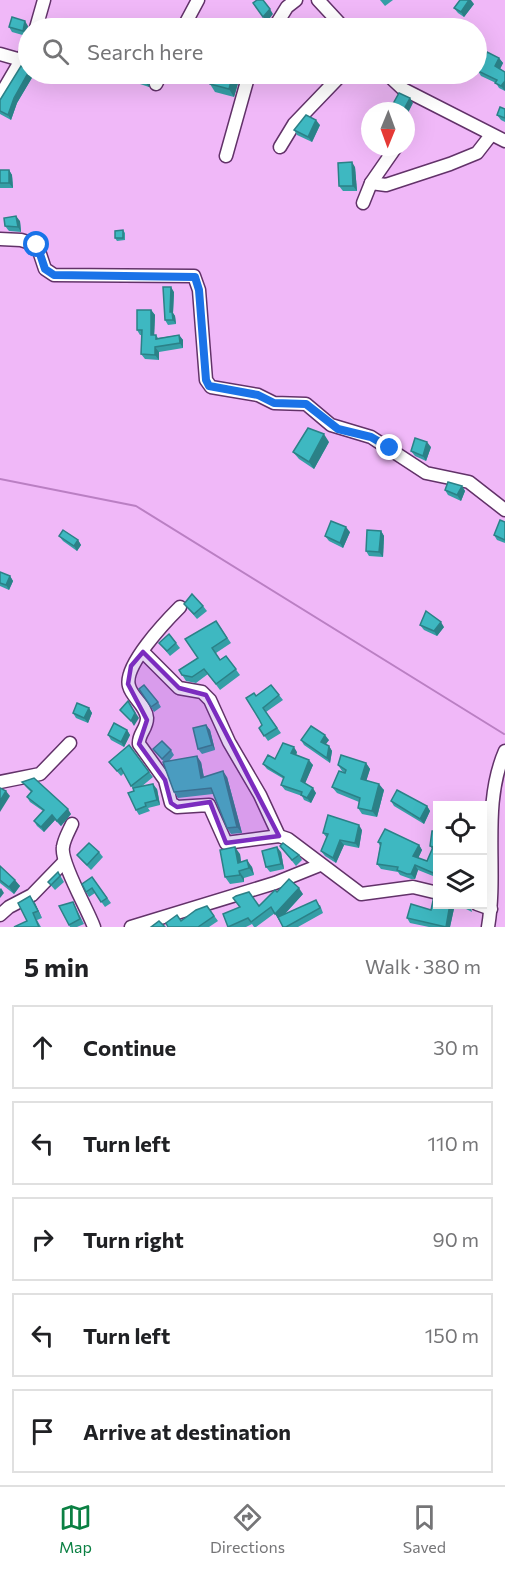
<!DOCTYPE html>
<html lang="en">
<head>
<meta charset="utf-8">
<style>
  :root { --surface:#fff; --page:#f2f2f2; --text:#202124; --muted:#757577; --line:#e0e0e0; --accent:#0b8043 }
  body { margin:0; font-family:Commissioner,sans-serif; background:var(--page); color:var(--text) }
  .controls { position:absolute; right:18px; bottom:18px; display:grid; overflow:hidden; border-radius:0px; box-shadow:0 6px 24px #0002 }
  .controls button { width:54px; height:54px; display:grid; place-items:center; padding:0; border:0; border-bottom:2px solid var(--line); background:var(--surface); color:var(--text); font:30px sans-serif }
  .compass { position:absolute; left:361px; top:102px; width:54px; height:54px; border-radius:50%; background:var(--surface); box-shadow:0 6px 24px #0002; rotate:181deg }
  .stop { position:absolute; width:18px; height:18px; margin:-14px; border:4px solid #1a73e8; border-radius:50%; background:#fff }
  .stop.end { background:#1a73e8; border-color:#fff; box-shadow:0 2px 6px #0008 }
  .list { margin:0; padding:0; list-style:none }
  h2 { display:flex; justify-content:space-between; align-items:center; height:78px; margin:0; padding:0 24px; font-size:26px }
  h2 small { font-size:20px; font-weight:400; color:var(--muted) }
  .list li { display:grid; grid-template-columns:39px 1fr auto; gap:18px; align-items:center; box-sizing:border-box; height:84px; margin:0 12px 12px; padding:0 12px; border:2px solid var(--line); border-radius:0px }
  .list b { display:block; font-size:22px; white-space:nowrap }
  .list em { font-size:20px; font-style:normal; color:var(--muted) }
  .icon { flex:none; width:33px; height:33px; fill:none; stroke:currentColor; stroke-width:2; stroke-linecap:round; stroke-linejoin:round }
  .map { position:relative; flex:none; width:505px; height:927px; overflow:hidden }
  .search { position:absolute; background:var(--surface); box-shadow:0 6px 24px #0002; left:18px; right:18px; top:18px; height:66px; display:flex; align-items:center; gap:15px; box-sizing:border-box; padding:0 21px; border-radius:33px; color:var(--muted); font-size:22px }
  .sheet { height:558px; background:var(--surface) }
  nav { display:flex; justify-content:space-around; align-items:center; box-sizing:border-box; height:84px; border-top:2px solid var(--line); background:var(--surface); font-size:16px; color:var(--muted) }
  nav a { display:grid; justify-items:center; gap:3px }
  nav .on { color:var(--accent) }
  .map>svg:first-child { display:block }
</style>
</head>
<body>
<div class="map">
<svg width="505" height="927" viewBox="0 0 505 927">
  <rect width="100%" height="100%" fill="#f0b8f8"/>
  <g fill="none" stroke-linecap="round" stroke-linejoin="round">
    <!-- stream -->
    <polyline stroke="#ba7fc3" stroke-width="2" points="0,479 136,506 504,734"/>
    <!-- minor casing -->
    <g stroke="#623269" stroke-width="15">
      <g id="minor">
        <polyline points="318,0 344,28"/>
        <polyline points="36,28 44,0"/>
        <polyline points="183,28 198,0"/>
        <polyline points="274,28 287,7 296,0"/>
        <polyline points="0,54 21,60 28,48"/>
        <polyline points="387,74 403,89 505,141"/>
        <polyline points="156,84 161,74"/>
        <polyline points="0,96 21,60"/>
        <polyline points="280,147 294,124 342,74"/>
        <polyline points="226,156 249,74"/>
        <polyline points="371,183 386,185 450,164 477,153 491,135"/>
        <polyline points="363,203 371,183 396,147"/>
        <polyline points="0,239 21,240 37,245 45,269 54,275 194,276 199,290 206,380 211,387 258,395 274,403 306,404 331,425 371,437 426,473 469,482 505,510"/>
        <path d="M180,607C166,621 123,666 129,686C132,698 146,705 147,718C147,729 138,734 139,744L165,780L171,803L177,807L209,805L226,843L279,836L288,839L361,894L413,887L438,893"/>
        <polyline points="143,652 179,688 202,692 210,700 229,742 260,795 279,836"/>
        <polyline points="0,782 40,774 70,743"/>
        <path d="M72,824C69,831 64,839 63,847C60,862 87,908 94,927"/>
        <polyline points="477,904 491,909"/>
        <polyline points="0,915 9,907 32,895 63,863"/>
        <polyline points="131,927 275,883 320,865"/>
        <path d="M488,927C498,869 481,806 505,751"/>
      </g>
    </g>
    <!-- minor -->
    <use href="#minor" stroke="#fff" stroke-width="12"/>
  </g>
  <!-- wall -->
  <g fill="#359ea6">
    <polygon points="380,0 393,0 385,6"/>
    <polygon points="474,4 464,17 458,13 454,8"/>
    <polygon points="28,26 26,36 12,32 9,27"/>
    <polygon points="499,58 503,63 500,69 505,91 499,88 496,83 481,76 478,71"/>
    <polygon points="28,74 32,74 33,76 17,103 11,120 0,114 0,100"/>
    <polygon points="119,74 151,76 149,87 122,78"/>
    <polygon points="213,74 234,74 239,80 234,97 215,92 210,84"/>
    <polygon points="505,109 505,122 501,120 497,115"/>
    <polygon points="320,125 312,142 297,135 294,130"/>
    <polygon points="355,167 357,191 343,191 339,186"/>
    <polygon points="0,170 9,170 12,175 13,188 0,188"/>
    <polygon points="20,221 21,232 9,231 5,226"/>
    <polygon points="123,230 125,233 125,240 117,241 115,238"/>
    <polygon points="174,292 173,313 175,316 176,324 168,325 165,320"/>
    <polygon points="151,310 155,315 154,335 156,335 158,338 179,335 183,340 183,348 159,352 159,360 145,359 141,354 142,335 140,335 137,330"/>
    <polygon points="329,442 314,469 299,459 293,452"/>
    <polygon points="431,447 426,461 415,456 411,451"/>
    <polygon points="462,486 465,491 461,501 448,495 445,490"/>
    <polygon points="505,522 505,543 497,540 494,535"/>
    <polygon points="381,531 384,536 383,557 369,556 366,551"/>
    <polygon points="350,532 343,548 329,541 325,536"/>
    <polygon points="59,536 78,540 81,545 77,551 63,541"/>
    <polygon points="0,572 10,576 13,581 9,590 0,586"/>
    <polygon points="184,604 203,606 207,611 197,619"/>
    <polygon points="216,621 231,643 216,653 220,660 226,656 240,675 220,690 208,674 196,683 186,681 179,670 198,658"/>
    <polygon points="420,625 444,627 437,636 424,630"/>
    <polygon points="159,643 176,643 180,648 170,656"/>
    <polygon points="271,685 283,700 266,712 281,733 268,741 259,728 262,725 256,696"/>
    <polygon points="158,702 161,707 154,712 151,707"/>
    <polygon points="89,708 92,713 88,723 76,718 73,713"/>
    <polygon points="206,725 210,730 215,750 202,754 198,749"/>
    <polygon points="127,730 130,735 124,747 111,740 108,735"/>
    <polygon points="301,740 329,740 325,744 329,746 332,751 330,763 304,745"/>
    <polygon points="129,745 153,777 141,787 157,789 160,805 148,808 150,811 139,815 136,810 134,791 124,773 121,776 109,762"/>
    <polygon points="153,749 171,750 174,755 169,761 201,762 204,777 227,777 242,833 231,834 227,828 213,794 178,798 174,792 164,762"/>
    <polygon points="297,752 296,755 313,765 305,783 316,793 311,803 304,800 302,796 285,790 281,785 284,779 267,769 263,764 275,759"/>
    <polygon points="366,763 370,769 366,781 384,790 377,817 362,814 358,808 359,802 337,793 332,787 345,773 342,771 338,765"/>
    <polygon points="22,782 71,814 61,826 55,820 44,832 37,826 34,821 43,811 30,802 27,797 31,792 26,787"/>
    <polygon points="391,801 427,806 430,811 424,824 394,806"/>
    <polygon points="362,830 359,848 344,845 336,863 325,856 321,851 327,838 323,833"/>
    <polygon points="438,831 438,878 418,870 415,879 411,879 400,875 398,872 381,869 377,864 380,846 378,842 419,845 422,850 418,858 427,861 432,849 430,846"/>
    <polygon points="280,846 299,855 302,860 296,866"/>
    <polygon points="99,852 103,857 91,870 81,860 77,855"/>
    <polygon points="281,852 284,869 270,872 266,867"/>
    <polygon points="240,854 241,862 252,867 254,875 244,878 244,882 230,884 225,877"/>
    <polygon points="0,866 20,886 14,894 0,883"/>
    <polygon points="58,872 64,882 55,890 48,882"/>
    <polygon points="92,877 111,903 105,907 95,893 89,897 86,892"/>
    <polygon points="277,892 303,894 285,914 320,905 323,913 298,927 283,927 275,913 256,927 254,927 252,924 246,927 229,927"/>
    <polygon points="73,902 84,924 77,927 70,927 59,906"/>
    <polygon points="35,903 42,918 37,920 41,927 14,927 27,921"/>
    <polygon points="438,904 455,904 450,927 429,927 410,923 407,918 431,910"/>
    <polygon points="470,904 472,912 466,909 463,905"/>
    <polygon points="207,906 218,921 209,927 168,927"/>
  </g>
  <!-- shaded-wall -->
  <g fill="#2b8187">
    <polygon points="469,0 471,0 474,4 464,17 461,12"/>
    <polygon points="270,9 273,14 267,22 263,17"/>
    <polygon points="25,21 28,26 26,36 23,31"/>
    <polygon points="499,58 503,63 499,71 495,66"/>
    <polygon points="28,73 28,74 32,74 33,76 17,103 11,120 8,115 14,98"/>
    <polygon points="147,74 149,74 151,76 149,87 145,82"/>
    <polygon points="233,74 234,74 239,80 234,97 229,89"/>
    <polygon points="505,81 505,91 501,86"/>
    <polygon points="410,98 413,103 406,117 406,111 403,111"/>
    <polygon points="316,120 320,125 312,142 308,137"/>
    <polygon points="352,162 355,167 357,191 353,186"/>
    <polygon points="9,170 12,175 13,188 9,183"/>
    <polygon points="16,216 20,221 21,232 18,227"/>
    <polygon points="171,287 174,292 173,313 175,316 176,324 173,320 170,312"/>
    <polygon points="151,310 155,315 154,340 151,335"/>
    <polygon points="179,335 183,340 183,348 180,343"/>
    <polygon points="155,347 159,352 159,360 155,355"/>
    <polygon points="324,434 329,442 314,469 309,462"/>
    <polygon points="427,442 431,447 426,461 423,456"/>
    <polygon points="462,486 465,491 461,501 457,495"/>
    <polygon points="346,527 350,532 343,548 340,543"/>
    <polygon points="381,531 384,536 383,557 379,552"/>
    <polygon points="78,540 81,545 77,551 74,546"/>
    <polygon points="10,576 13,581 9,590 6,585"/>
    <polygon points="441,622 444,627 437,636 434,631"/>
    <polygon points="128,701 139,718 134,726 131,721"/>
    <polygon points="89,708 92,713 88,723 84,718"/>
    <polygon points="206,725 210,730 215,750 212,745"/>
    <polygon points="127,730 130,735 124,747 121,742"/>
    <polygon points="325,735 329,740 324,747 321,742"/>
    <polygon points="329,746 332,751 330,763 327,758"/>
    <polygon points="294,747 297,752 295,758 291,753"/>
    <polygon points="197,756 201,762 205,784 201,778"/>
    <polygon points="309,760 313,765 304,786 301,781"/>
    <polygon points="366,763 370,769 365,785 361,779"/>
    <polygon points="223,771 227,777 242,833 237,827"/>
    <polygon points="153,784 157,789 160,805 157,800"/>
    <polygon points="379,784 384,790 377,817 372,811"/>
    <polygon points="313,788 316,793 311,803 307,798"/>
    <polygon points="6,791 10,796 0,812 0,801"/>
    <polygon points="427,806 430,811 424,824 420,819"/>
    <polygon points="68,809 71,814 61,826 57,821"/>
    <polygon points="52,815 55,820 44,832 41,827"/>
    <polygon points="359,825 362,830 359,848 355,843"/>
    <polygon points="340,840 344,845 336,863 333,858"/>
    <polygon points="419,845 422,850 417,861 413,856"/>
    <polygon points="235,847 240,854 242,870 238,863"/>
    <polygon points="277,847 281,852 284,869 281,864"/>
    <polygon points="247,860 252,867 254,875 249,868"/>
    <polygon points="415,865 418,870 415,879 411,874"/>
    <polygon points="239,871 244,878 244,882 240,875"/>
    <polygon points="15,880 20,886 14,894 9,887"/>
    <polygon points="1,888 4,893 0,898 0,889"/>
    <polygon points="299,888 303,894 279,920 275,914"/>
    <polygon points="30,896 35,903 42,918 38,911"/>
    <polygon points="450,904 455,904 450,927 446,927"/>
  </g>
  <!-- building -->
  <g fill="#3eb8c1" stroke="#2b8187" stroke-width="1.5">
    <polygon points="257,0 263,0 270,9 263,17 253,3"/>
    <polygon points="460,0 469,0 461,12 454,8"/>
    <polygon points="12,17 25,21 23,31 9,27"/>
    <polygon points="308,19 317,28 298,28"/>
    <polygon points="487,52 499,58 495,66 505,72 505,81 501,86 495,83 497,80 478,71"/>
    <polygon points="21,66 28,70 28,73 14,98 8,115 0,111 0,100"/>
    <polygon points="120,74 147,74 145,82"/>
    <polygon points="213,74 233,74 229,89 210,84"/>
    <polygon points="399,93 410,98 403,111 389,111"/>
    <polygon points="500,107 505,109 505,118 497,115"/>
    <polygon points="306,115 316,120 308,137 294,130"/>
    <polygon points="352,162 353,186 339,186 338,163"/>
    <rect x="0" y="170" width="9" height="13"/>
    <polygon points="16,216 18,227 5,226 4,218"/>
    <polygon points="123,230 123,238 115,238 115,231"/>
    <polygon points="163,287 171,287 170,312 172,312 173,320 165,320"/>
    <polygon points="137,310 151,310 151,335 156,335 156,339 179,335 180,343 155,347 155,355 141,354 142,330 137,330"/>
    <polygon points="308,428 324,434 309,462 293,452"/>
    <polygon points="415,438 427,442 423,456 411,451"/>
    <polygon points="448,482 462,486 457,495 445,490"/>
    <polygon points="500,520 505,522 505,540 494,535"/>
    <polygon points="331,521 346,527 340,543 325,536"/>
    <polygon points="63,530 78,540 74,546 59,536"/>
    <polygon points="367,530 381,531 379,552 366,551"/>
    <polygon points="0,572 10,576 6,585 0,583"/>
    <polygon points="192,594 203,606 194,614 184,604"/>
    <polygon points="426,611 441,622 434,631 420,625"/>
    <polygon points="216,621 227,638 212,648 220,660 226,656 236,669 216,684 204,669 192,677 182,675 179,670 198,658 185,639"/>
    <polygon points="169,634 176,643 167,651 159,643"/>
    <polygon points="144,685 158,702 151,707 139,689"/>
    <polygon points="271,685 279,695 263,708 277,728 264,736 259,728 262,725 259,719 246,698 254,693 256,696"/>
    <polygon points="128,701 135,713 131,721 120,710"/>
    <polygon points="77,703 89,708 84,718 73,713"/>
    <polygon points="114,723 127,730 121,742 108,735"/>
    <polygon points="206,725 212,745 198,749 193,728"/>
    <polygon points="311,726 325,735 321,742 329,746 327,758 301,740"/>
    <polygon points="162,741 171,750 162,759 153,749"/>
    <polygon points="283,743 294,747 291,753 309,760 301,781 313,788 307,798 301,795 302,792 281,785 284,777 263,764 268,755 275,759"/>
    <polygon points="129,745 149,772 131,786 121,768 117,771 109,762"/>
    <polygon points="341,755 366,763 361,779 379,784 372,811 358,808 360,798 332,787 339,771 345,773 346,770 338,765"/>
    <polygon points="197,756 201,778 223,771 237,827 227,828 211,788 174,792 163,762"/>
    <polygon points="34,778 68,809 57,821 52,815 41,827 34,821 44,810 27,797 32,791 22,782"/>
    <polygon points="153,784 157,800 145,803 146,806 136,810 128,793 134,791 133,788"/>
    <polygon points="0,788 6,791 0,801"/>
    <polygon points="397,790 427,806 420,819 391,801"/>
    <polygon points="328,815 359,825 355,843 340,840 333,858 321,851 328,834 323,833"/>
    <polygon points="385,829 419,845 413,856 427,861 433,847 430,846 432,831 438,831 438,875 415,865 411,874 407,874 397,870 398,867 377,864 381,843 378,842"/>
    <polygon points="89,843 99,852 87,865 77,855"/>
    <polygon points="283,843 299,855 292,860 280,846"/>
    <polygon points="235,847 238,863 247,860 249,868 239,871 240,875 225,877 220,850"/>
    <polygon points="277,847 281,864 266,867 262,851"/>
    <polygon points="0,866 15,880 9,887 0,880"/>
    <polygon points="58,872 60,876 51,885 48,882"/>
    <polygon points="92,877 107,898 101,902 92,888 86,892 82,884"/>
    <polygon points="289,879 299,888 275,914 271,907 251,922 248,918 228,927 223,914 240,907 233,898 236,896 249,892 259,906 275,890 277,892"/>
    <polygon points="438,894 438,904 450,904 446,927 407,918 411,904 431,910 434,896"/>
    <polygon points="30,896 38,911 33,913 39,927 14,927 27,921 18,903"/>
    <polygon points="316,900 320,908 286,927 283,927 278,917"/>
    <polygon points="73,902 80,919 69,925 59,906"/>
    <polygon points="207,906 214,916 198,927 168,927 166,923 177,915 181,921 196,910"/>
    <polygon points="159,921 165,927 151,927"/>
  </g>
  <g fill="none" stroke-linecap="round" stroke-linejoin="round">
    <!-- route -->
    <polyline stroke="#1a73e8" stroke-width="8" points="37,245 45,269 54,275 195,277 199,290 206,380 209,386 258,395 274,403 306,404 338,429 371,437 390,448"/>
  </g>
  <!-- marked area -->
  <path fill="#7b2cbf" fill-opacity="0.2" stroke="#7b2cbf" stroke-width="4.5" stroke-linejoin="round" d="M143,652L179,688L206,695L279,836L226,843L210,802L177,807L171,803L165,780L139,744L147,720L128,684L131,666Z"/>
</svg>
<div class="controls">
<button><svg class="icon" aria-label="locate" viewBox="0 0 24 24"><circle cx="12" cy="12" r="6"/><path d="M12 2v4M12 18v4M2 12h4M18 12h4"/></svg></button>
<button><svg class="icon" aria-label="layers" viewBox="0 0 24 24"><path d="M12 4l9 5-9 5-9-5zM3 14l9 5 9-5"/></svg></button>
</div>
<svg class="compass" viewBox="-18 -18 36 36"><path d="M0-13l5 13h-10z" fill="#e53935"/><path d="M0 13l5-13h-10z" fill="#757577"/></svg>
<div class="stop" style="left:37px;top:245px"></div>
<div class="stop end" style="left:390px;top:448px"></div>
<div class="search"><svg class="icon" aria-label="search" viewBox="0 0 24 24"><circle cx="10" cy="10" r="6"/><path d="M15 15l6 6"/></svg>Search here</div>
</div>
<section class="sheet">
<h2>5 min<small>Walk · 380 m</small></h2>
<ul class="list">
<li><svg class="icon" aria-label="ahead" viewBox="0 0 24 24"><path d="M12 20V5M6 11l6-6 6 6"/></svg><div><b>Continue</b></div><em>30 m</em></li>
<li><svg class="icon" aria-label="left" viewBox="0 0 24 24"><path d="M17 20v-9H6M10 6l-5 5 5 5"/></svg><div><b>Turn left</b></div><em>110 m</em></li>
<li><svg class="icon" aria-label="right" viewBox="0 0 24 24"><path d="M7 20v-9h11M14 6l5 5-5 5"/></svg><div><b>Turn right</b></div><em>90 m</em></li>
<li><svg class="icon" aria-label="left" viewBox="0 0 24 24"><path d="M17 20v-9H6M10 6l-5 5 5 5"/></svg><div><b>Turn left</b></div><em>150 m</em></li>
<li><svg class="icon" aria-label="arrive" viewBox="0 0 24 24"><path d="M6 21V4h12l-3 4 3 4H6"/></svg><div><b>Arrive at destination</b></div></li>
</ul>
</section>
<nav>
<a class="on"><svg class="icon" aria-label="map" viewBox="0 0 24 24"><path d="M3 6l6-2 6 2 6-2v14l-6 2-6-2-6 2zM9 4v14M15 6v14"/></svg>Map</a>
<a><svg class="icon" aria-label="directions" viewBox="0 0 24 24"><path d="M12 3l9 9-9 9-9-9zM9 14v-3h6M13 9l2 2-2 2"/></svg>Directions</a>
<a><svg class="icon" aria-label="saved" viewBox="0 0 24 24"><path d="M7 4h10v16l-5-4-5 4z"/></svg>Saved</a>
</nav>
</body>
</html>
